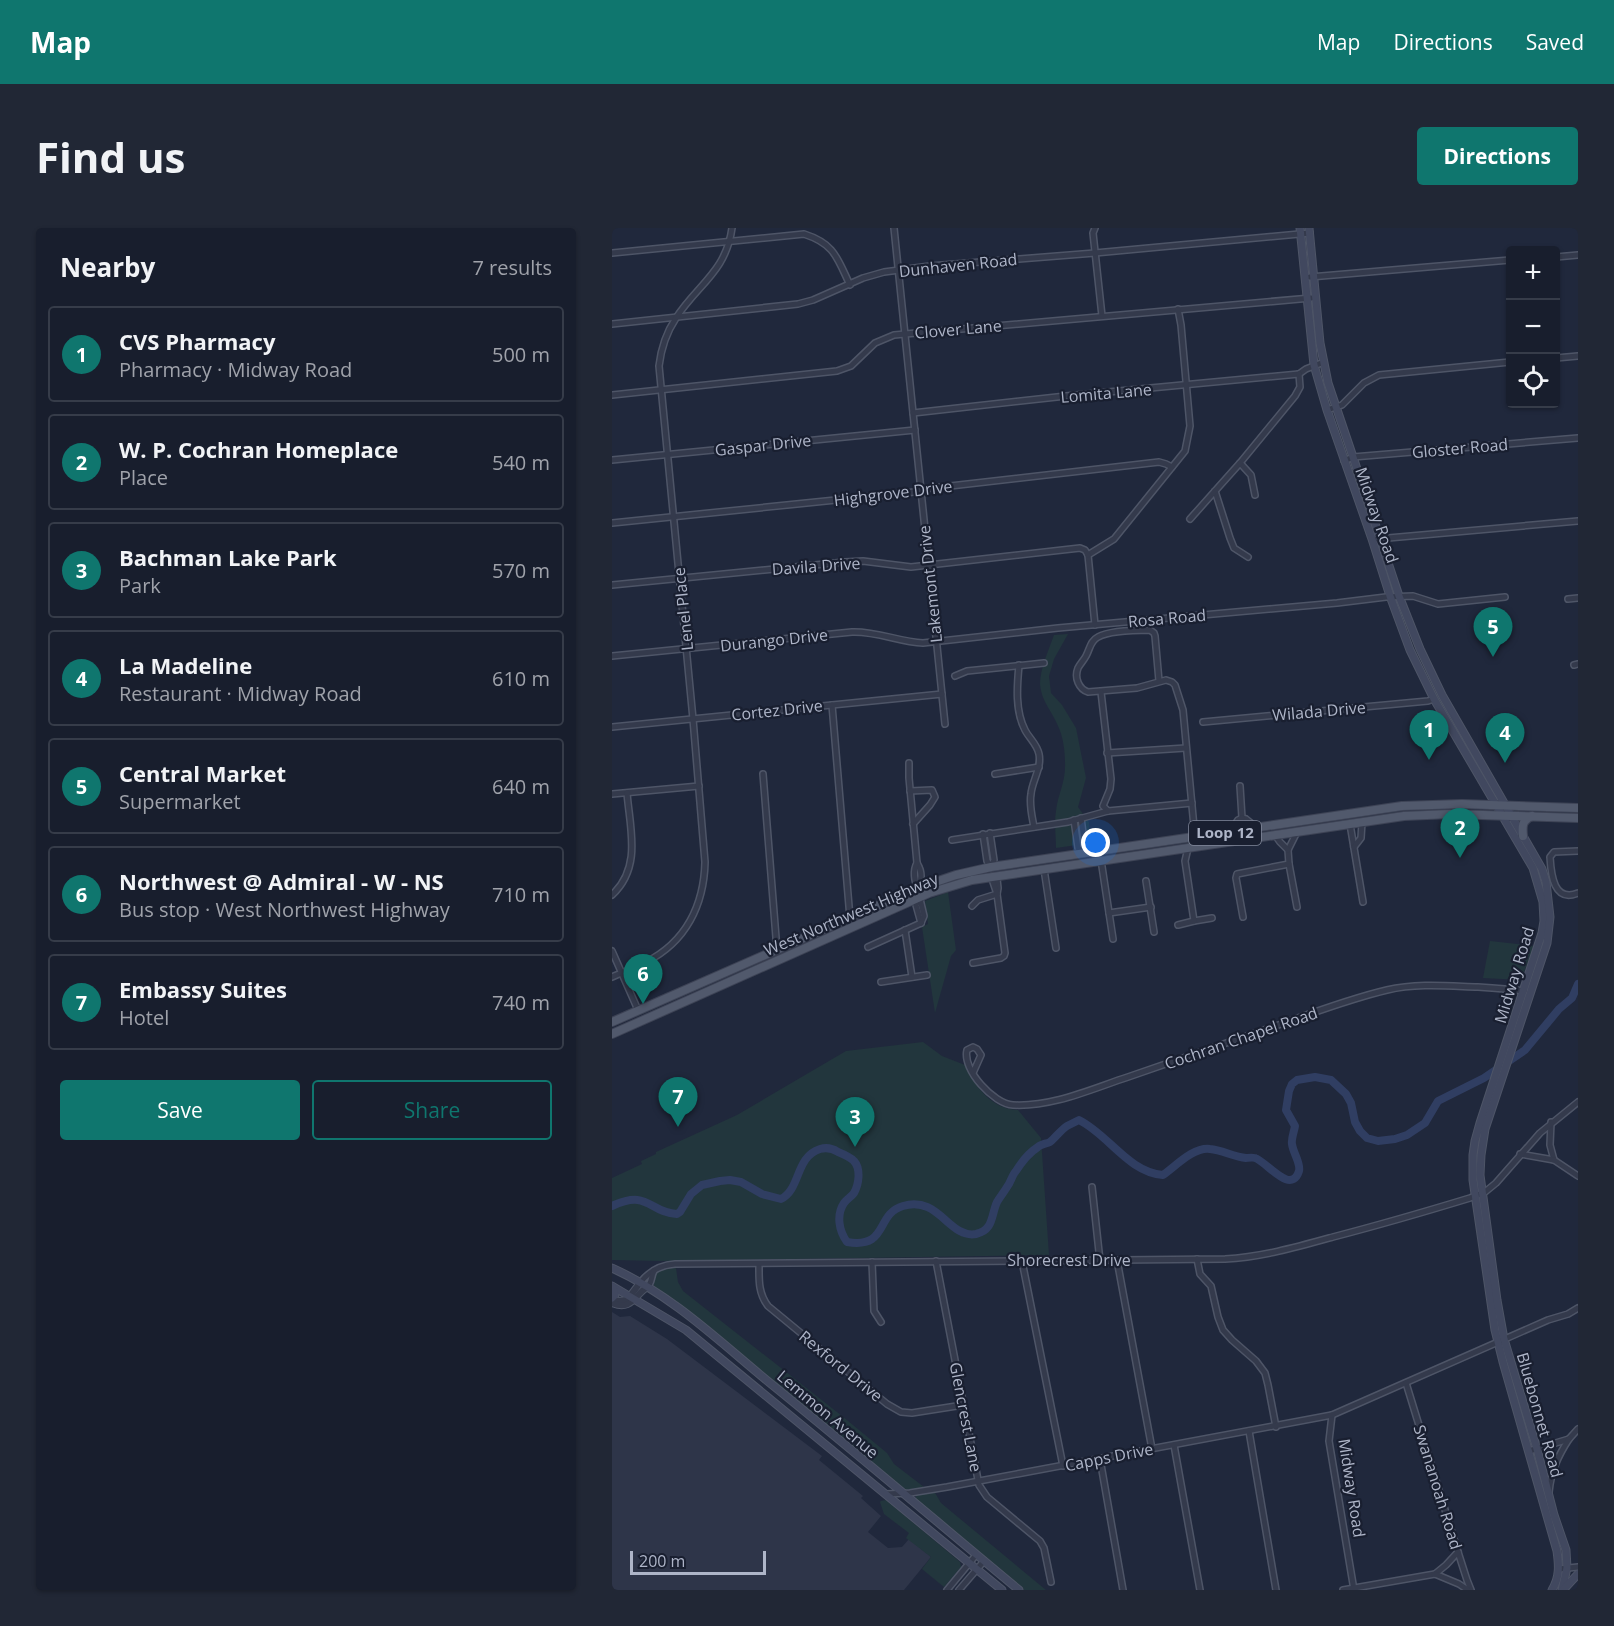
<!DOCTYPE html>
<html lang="en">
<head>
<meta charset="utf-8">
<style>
  :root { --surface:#181e2d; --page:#212735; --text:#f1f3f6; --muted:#9fa2aa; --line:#363c49; --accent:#0f766e }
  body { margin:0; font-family:"Open Sans",sans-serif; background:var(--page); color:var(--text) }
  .controls { position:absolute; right:18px; top:18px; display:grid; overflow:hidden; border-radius:6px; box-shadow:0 2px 4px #0004 }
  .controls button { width:54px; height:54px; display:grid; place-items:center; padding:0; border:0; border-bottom:2px solid var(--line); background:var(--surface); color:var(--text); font:30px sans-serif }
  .scale { position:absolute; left:18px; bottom:15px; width:136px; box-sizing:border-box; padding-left:6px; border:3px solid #aeb5c8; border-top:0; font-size:16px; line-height:21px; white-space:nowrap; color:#aeb5c8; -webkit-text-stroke:4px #191f30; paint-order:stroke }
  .you { position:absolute; left:484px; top:615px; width:21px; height:21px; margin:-15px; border:4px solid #fff; border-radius:50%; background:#1a73e8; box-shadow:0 0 0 9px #1a73e833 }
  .badge { display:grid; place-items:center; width:39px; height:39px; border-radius:50%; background:var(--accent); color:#fff; font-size:20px; font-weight:700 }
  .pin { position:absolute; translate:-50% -50px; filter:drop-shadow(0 2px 3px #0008) }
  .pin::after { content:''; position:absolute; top:32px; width:21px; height:18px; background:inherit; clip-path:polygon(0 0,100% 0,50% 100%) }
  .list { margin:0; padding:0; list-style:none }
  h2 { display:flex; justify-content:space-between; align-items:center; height:78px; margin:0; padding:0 24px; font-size:26px }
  h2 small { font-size:20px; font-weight:400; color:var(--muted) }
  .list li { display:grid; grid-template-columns:39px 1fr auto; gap:18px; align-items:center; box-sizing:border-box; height:96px; margin:0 12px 12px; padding:0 12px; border:2px solid var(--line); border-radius:6px }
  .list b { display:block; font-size:22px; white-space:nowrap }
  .list p { margin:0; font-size:20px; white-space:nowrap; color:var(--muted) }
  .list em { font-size:20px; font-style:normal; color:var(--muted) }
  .actions { display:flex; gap:12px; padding:18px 24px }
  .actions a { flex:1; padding:14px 0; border:2px solid var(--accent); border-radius:6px; text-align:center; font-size:21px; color:var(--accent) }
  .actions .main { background:var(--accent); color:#fff }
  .icon { flex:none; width:33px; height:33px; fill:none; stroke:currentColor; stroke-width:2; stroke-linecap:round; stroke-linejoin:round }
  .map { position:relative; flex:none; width:966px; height:1362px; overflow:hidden; border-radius:6px }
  header { display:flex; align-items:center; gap:36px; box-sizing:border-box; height:84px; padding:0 30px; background:var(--accent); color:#fff }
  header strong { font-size:28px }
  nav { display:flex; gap:33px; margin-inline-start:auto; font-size:21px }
  .intro { display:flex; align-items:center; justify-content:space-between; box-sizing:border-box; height:144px; padding:0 36px }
  h1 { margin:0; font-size:42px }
  .button { padding:15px 27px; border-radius:6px; background:var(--accent); color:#fff; font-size:21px; font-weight:700 }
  main { display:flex; gap:36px; padding:0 36px }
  aside { flex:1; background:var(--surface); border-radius:6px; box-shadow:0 2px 4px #0004 }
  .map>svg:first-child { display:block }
</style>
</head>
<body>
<header>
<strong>Map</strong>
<nav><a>Map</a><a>Directions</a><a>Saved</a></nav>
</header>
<div class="intro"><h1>Find us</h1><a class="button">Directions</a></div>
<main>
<aside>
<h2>Nearby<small>7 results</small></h2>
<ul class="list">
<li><span class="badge">1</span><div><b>CVS Pharmacy</b><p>Pharmacy · Midway Road</p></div><em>500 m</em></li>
<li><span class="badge">2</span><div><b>W. P. Cochran Homeplace</b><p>Place</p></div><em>540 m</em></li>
<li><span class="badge">3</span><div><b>Bachman Lake Park</b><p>Park</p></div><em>570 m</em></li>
<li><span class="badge">4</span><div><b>La Madeline</b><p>Restaurant · Midway Road</p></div><em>610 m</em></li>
<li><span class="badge">5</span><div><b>Central Market</b><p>Supermarket</p></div><em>640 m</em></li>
<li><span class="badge">6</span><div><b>Northwest @ Admiral - W - NS</b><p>Bus stop · West Northwest Highway</p></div><em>710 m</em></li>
<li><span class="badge">7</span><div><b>Embassy Suites</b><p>Hotel</p></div><em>740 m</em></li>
</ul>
<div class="actions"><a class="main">Save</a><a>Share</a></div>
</aside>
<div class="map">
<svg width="966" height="1362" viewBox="0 0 966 1362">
  <rect width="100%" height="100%" fill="#20283c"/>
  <!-- airport -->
  <polygon fill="#2e3549" points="0,1084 8,1089 18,1088 55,1111 210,1228 207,1232 251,1268 249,1270 269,1288 256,1304 276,1320 290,1319 297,1311 319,1329 292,1362 0,1362"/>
  <!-- green -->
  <g fill="#22363d">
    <path d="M456,406L442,431L437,448L439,465L450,477L464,500L474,550L466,579L477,594L479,615L444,620C444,608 442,595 444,583C446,565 454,555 453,534C453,523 451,508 446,498C440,483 429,473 428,456C428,441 437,421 442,407Z"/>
    <polygon points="336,664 344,722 339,728 323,785 310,699 316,696 313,673"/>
    <polygon points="878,713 922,718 909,752 871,750"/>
    <path d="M311,814L330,828L353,837C364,859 379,881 406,882L429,910L437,1027L49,1033L0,1032V950L30,936L29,933L44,926V924L125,887L234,823Z"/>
    <path d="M59,1038L64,1040L66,1054L71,1063L230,1188L275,1225L282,1236L312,1259L293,1262L92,1097L42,1058L40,1053C44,1042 49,1041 59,1038Z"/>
    <polygon points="322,1263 329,1275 434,1362 412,1362 304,1272 304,1267 306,1266"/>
    <polygon points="274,1272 348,1334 349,1339 332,1359 310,1341 319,1329 294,1310 297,1305 272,1286 268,1274 269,1273"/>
  </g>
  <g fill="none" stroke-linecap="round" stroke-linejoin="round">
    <!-- river -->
    <path stroke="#303e62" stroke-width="8" d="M0,978C37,961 36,984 65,986L68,984L79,966L90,957L108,953L118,952L129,954L150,966L169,971C189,961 183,929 208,921C215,919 220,920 226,924C231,926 238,929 242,933C249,941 247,956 242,965C240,968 235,971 232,975C224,987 227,1003 235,1014C277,1021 263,986 291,978C327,967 337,1011 364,1006C382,1002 379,987 385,974C388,969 392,964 395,959C399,954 400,947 404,943C409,935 418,924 426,919C429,916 434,916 438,914C444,909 449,902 455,898C459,896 463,894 467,892C497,907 516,944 551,947C564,938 581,919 598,921C610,922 622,929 634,930C635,930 642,929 643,930C654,933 679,968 687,943C689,935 681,925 680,916C679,911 682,904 683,898L674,882L677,863L680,856L685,852L703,849L719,852L734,866L739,875L743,894L748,903L755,910L766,913L783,911L795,907L813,895L826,873L872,850L913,822L947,781L960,770L966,756"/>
    <!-- minor casing -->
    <g stroke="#4e5567" stroke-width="8">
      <g id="minor">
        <polyline points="282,0 333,496"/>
        <polyline points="483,0 481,5 490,88"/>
        <path d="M0,25L192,6C223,16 225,30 238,57"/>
        <polyline points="944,29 966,27"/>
        <polyline points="698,49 898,32"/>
        <polyline points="0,96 186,76 201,72 251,50 272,44 318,38 483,25 698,5"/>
        <polyline points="944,130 966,128"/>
        <polyline points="687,146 694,141 712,134"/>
        <polyline points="0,167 225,143 239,138 263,115 282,107 699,70"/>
        <polyline points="715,182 730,177 752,155 767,147 898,134"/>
        <polyline points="301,185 454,168 687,146"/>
        <polyline points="0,232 303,202"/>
        <polyline points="732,233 741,229 966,210"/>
        <polyline points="628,235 639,247 643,267"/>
        <polyline points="603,263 618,310 622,320 636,329"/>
        <polyline points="578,291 628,235 683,168 688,159 687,146"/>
        <polyline points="0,295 302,264 312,261 547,234 554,236 560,239"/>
        <polyline points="765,311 966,293"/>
        <polyline points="476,327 502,311 573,223 578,198 569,97 566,81"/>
        <polyline points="476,327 483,397"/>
        <polyline points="0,357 233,334 251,333 299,339 468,320 473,322 476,327"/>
        <polyline points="956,371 966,370"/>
        <path d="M0,428L240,404C265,403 287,414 311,415L446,400L725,375L774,369L801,368L826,376L893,369"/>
        <path d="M407,437C405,458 403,483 413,502C417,510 425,516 427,526C430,540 420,553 419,566C417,577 420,588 422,599"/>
        <polyline points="962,437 966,436"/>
        <polyline points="343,448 355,443 432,435"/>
        <path d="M547,453L543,408L542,405L538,402C525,402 497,403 486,409C478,413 478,421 474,428C472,432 468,436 466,440C462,450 467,461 476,464L525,460L554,452L560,454L563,457L571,482L582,599"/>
        <polyline points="489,464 499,551 498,561 491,578 496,583"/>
        <polyline points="220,477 238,690"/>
        <polyline points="591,494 816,473 822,471"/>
        <polyline points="0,499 330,466"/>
        <polyline points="495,525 574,520"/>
        <path d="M297,535V550L305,635C310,643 310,652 306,660"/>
        <polyline points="151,546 165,722"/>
        <polyline points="383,546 427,539"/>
        <polyline points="628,558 630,590"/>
        <polyline points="298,563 320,562 323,569 318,577 301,596"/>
        <polyline points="0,566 87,558"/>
        <polyline points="469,590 473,620 471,625"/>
        <polyline points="630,590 634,591 645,600"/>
        <polyline points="462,592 466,620 471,625"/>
        <polyline points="738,596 751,674"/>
        <polyline points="618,604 626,592 630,590"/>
        <polyline points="685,604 676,622 677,636 685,679"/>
        <polyline points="378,605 382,632 379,639"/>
        <polyline points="371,606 375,633 379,639"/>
        <polyline points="663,607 668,614 676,622"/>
        <polyline points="340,612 456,594 496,583 580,575"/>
        <polyline points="742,619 749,610 750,594"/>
        <path d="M966,623L942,624L938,629C939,647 942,675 966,665"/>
        <polyline points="489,632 501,711"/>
        <path d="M305,635C301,642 302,653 306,660"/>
        <polyline points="432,641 444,720"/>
        <polyline points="381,648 385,651 386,660 385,666"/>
        <polyline points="534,653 542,704"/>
        <path d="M0,667C30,639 18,601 15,565"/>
        <polyline points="308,669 304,677 309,695"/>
        <polyline points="308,671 312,688 309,695"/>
        <polyline points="360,678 366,672 385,666"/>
        <polyline points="497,685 539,679"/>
        <polyline points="631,689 624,650 625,646 677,636"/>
        <polyline points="582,693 600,690"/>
        <polyline points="566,697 582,693 573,633 576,620"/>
        <polyline points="293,702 300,749"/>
        <polyline points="256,719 309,695"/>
        <polyline points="0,723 26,782"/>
        <polyline points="361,735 389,730 392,728 393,725 385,666 380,651 381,648"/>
        <path d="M0,749C11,744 23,740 34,734C74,714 92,677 93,634L81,491L47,138C49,121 54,105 64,90C85,57 114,44 120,0"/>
        <polyline points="269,754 315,747"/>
        <path d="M361,845L369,827L365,821L361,819L355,822C350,842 382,876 401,877C441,879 479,861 516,849C569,831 622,812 675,794C708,782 741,770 775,762C805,755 836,758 866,759C881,760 896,761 912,763"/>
        <polyline points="939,894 938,917 942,932"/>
        <polyline points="908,926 942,932 966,948"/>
        <polyline points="480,959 488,1033"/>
        <polyline points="585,1031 588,1046 599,1058 606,1089 611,1102 620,1112 644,1133 653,1145 656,1157 664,1199"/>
        <polyline points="505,1032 540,1221"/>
        <polyline points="324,1033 367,1257 375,1269 428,1313 432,1320 439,1354"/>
        <polyline points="410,1033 451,1238"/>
        <polyline points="260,1034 262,1083 269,1094"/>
        <path d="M147,1036C147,1051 146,1065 156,1078L275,1176L289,1184L300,1185L351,1177"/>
        <path d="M28,1055C37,1043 49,1037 63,1036L613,1031C650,1029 685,1019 721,1009C767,997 812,984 858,970L873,964L884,955L928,905L966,874"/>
        <path d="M35,1059C40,1056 39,1048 42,1043"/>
        <polyline points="794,1155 846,1324 855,1352 859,1362"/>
        <polyline points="720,1187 717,1213 742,1362"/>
        <polyline points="637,1203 664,1362"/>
        <polyline points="562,1217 588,1362"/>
        <polyline points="917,1223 957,1211 966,1201"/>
        <polyline points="488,1231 511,1362"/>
        <path d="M937,1264C939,1243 946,1228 957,1211"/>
        <polyline points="274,1266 298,1265 335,1259 720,1187 936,1092 956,1086 966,1080"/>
        <polyline points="947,1341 966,1339"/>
        <polyline points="823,1346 834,1337 846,1324"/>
        <polyline points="335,1362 364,1327"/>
        <polyline points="347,1362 372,1333"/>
        <polyline points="731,1362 823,1346 847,1356 856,1362"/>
      </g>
    </g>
    <!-- tertiary casing -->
    <g stroke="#4e5567" stroke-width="8">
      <g id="tertiary">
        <polyline points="0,1072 7,1073 15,1072 28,1055"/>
        <path d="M0,1075C19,1083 22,1068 35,1059"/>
      </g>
    </g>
    <!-- secondary casing -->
    <g stroke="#4e5567" stroke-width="9">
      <g id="secondary">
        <path d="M688,0L702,137L715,182L760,311L778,368L798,422L822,471L921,640L931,674L932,693L930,705L868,895L863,913L861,927V952L883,1102L891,1134L945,1323C947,1337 948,1349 940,1362"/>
        <polyline points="697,0 708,115 716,155 741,229 787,368 808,421 830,467 930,641 934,654 938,689 935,715 873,901 869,927 868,947 885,1072 892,1111 925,1221 942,1287 954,1322 955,1340 950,1362"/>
        <path d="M0,1040C60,1067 108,1114 158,1155C242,1223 324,1293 407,1362"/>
        <polyline points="0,1058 74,1102 390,1362"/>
        <polyline points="0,1070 3,1067 1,1059"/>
        <polyline points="951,1362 966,1346"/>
      </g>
    </g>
    <!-- primary casing -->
    <g stroke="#3d4355" stroke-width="10">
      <g id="primary">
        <path d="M911,608C910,598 910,592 920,588"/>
        <polyline points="0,794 306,660 344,647 379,639 790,578 850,576 966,580"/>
        <polyline points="0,806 317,665 360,652 792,588 838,586 966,590"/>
      </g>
    </g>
    <!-- minor -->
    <use href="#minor" stroke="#343a4c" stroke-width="5"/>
    <!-- tertiary -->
    <use href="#tertiary" stroke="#343a4c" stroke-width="6"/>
    <!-- secondary -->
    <use href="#secondary" stroke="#41485f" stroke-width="7"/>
    <!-- primary -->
    <use href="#primary" stroke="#51596c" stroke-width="8"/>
  </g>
  <g text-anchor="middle" stroke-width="4.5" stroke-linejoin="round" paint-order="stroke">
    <!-- shield labels -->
    <rect fill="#191f30" stroke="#81889a" stroke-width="1.5" x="577" y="593" width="72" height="24" rx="4.5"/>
    <g font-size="15" font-weight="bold" fill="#aeb5c8">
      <text x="613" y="610">Loop 12</text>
    </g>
    <!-- street labels -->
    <g font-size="16" fill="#aeb5c8" stroke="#191f30">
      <text transform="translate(346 37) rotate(-6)" y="6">Dunhaven Road</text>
      <text transform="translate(346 101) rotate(-5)" y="6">Clover Lane</text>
      <text transform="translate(494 165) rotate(-5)" y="6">Lomita Lane</text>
      <text transform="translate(151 217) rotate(-6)" y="6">Gaspar Drive</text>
      <text transform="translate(848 220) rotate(-5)" y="6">Gloster Road</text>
      <text transform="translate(281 265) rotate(-7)" y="6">Highgrove Drive</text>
      <text transform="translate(765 287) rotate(71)" y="6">Midway Road</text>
      <text transform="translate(204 338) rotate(-4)" y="6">Davila Drive</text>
      <text transform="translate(318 356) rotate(-96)" y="6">Lakemont Drive</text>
      <text transform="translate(71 381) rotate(-96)" y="6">Lenel Place</text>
      <text transform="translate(555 390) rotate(-5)" y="6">Rosa Road</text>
      <text transform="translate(162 412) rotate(-6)" y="6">Durango Drive</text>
      <text transform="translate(165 482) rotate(-6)" y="6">Cortez Drive</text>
      <text transform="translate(707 483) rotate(-5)" y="6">Wilada Drive</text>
      <text transform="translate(239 686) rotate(-23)" y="6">West Northwest Highway</text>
      <text transform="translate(902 747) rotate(-73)" y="6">Midway Road</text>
      <text transform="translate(629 810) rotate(-19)" y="6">Cochran Chapel Road</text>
      <text x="457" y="1038">Shorecrest Drive</text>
      <text transform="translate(229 1138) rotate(39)" y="6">Rexford Drive</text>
      <text transform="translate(216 1186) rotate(40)" y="6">Lemmon Avenue</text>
      <text transform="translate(928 1187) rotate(74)" y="6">Bluebonnet Road</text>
      <text transform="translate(354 1189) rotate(79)" y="6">Glencrest Lane</text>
      <text transform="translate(497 1229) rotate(-11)" y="6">Capps Drive</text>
      <text transform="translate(826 1259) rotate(73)" y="6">Swananoah Road</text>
      <text transform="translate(740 1260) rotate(81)" y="6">Midway Road</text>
    </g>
  </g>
</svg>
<div class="controls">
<button>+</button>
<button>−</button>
<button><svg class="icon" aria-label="locate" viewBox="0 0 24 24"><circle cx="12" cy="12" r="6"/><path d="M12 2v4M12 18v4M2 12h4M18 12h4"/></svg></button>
</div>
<div class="scale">200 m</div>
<div class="you"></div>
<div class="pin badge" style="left:817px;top:532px">1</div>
<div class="pin badge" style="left:848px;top:630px">2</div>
<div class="pin badge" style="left:243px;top:919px">3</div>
<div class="pin badge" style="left:893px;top:535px">4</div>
<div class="pin badge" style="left:881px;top:429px">5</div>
<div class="pin badge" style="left:31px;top:776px">6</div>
<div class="pin badge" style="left:66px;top:899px">7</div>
</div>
</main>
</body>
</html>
